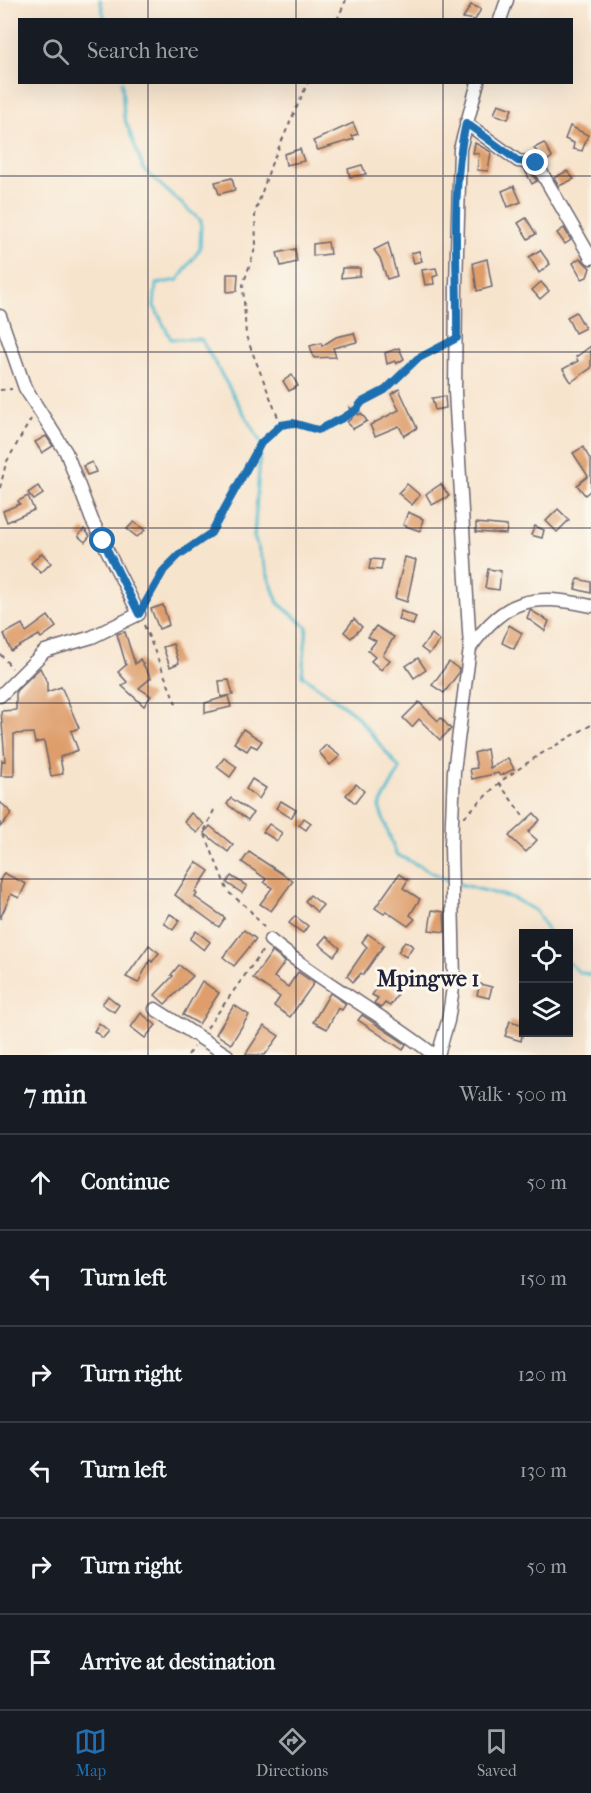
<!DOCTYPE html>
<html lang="en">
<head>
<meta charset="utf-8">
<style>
  :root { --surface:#171b24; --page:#20242c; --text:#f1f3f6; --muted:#9ea1a6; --line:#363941; --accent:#1f6fb2 }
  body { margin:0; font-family:"IM FELL French Canon",serif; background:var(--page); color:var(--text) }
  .controls { position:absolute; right:18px; bottom:18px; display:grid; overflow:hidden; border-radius:0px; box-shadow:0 6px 24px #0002 }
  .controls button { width:54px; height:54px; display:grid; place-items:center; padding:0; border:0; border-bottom:2px solid var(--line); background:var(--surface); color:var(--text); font:30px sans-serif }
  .stop { position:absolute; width:18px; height:18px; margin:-14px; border:4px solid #1f6fb2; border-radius:50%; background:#fff }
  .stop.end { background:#1f6fb2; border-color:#fff; box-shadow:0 2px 6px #0008 }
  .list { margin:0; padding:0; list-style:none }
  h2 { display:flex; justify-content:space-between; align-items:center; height:78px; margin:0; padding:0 24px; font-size:26px }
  h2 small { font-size:20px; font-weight:400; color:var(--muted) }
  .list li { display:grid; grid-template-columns:39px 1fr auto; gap:18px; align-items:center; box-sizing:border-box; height:96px; padding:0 24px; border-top:2px solid var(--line) }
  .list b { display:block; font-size:22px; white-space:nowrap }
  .list em { font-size:20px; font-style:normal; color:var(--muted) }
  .icon { flex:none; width:33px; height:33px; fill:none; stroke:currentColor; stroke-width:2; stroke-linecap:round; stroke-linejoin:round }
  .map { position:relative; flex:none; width:591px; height:1055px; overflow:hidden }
  .search { position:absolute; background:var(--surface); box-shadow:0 6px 24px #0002; left:18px; right:18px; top:18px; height:66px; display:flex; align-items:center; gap:15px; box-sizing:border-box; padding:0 21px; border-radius:0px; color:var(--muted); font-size:22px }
  .sheet { height:654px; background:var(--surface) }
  nav { display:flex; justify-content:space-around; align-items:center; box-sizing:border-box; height:84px; border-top:2px solid var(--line); background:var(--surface); font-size:16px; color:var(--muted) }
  nav a { display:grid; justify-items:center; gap:3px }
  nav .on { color:var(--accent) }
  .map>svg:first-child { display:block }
</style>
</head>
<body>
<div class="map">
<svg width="591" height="1055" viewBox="0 0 591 1055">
  <rect width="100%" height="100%" fill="#fbf7ec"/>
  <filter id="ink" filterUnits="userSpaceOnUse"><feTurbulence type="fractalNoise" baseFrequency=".0167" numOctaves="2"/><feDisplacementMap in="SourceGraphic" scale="12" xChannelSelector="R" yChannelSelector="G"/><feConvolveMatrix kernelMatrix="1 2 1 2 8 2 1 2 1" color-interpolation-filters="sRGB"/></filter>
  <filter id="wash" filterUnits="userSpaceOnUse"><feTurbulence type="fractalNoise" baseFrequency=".008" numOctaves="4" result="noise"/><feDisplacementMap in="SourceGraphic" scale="24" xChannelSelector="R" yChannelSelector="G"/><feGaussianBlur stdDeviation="1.35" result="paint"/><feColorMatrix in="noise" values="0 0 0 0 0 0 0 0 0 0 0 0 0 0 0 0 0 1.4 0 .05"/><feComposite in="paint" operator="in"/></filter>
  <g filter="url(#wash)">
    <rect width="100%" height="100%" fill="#f7e4cd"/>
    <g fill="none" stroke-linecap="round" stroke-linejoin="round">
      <!-- stream -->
      <g stroke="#53bdd0" stroke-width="3">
        <polyline points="100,0 105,20"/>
        <polyline points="122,82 124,117 144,170 201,221 200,249 178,280 156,284 154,306 171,339 201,339 261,443 254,537 278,603 307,627 302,675 354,713 400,769 379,807 396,854 449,881"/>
        <polyline points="455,883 513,898 536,911 549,933"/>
        <polyline points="568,962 579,972 591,975"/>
      </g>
    </g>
    <g id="blocks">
      <!-- building -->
      <g fill="#de9d6a">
        <polygon points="471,5 481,9 475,20 463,18"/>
        <polygon points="498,104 512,109 508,119 494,114"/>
        <polygon points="353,123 358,134 352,136 354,139 318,150 313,141"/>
        <polygon points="570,126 588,135 582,151 573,149 574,143 565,139"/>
        <polygon points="475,143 491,152 488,171 477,170 479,154 473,153"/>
        <polygon points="544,143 552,157 545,162 534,148"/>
        <polygon points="300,149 304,161 286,165 284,154"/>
        <polygon points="362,165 366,174 350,177 348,169"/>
        <polygon points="525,170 531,171 537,181 532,184"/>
        <polygon points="567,171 574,179 559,186 554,178"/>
        <polygon points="232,178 235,190 219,194 215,182"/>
        <polygon points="514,186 521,202 508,207 502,191"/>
        <polygon points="526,218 536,234 528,239 518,223"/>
        <polygon points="564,228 571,240 565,244 557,233"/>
        <polygon points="328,242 330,254 313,256 313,244"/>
        <polygon points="388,243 397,276 387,279 380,258 374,250"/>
        <polygon points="295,249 297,262 281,266 277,253"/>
        <polygon points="540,250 550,264 539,273 529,257"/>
        <polygon points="419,251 422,261 414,263 411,253"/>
        <polygon points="580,258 590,268 587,277 582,279 573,263"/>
        <polygon points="487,259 492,287 477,291 473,263"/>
        <polygon points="342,268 360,268 360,276 341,278"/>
        <polygon points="436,268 438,275 433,277 434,284 425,285 422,270"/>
        <polygon points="227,274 238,274 237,291 227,292"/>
        <polygon points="541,282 549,291 540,299 532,290"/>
        <polygon points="576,312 585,328 575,333 567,317"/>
        <polygon points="354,333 357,342 333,348 336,357 314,358 310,346 321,343 322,346 336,337"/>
        <polygon points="591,346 591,368 571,382 563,369 578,361 576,357"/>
        <polygon points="399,348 404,359 396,364 395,361 387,364 385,353"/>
        <polygon points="292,375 298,386 289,391 283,381"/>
        <polygon points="399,389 417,428 404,436 399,426 375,436 370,425 399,410 391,394"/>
        <polygon points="445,396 446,408 435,410 432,398"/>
        <polygon points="349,407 359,415 361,413 367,421 353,429 347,422 352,418"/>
        <polygon points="46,436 53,446 42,453 35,442"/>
        <polygon points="583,447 591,461 591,490 585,495 577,485 588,476 573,453"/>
        <polygon points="92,462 96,472 87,475 83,466"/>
        <polygon points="407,484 420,495 412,505 398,493"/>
        <polygon points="441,484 449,496 432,505 426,494"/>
        <polygon points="38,486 43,494 34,500 28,493"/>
        <polygon points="28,496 34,510 7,522 3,511 20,504 18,501"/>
        <polygon points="558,509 569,520 557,532 546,521"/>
        <polygon points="408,512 423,519 420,531 403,525"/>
        <polygon points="134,522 145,530 137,537 127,529"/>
        <polygon points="476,523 507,526 506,534 476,532"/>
        <polygon points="535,526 544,530 542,538 531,535"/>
        <polygon points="84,529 90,536 85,542 78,536"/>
        <polygon points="42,553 51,563 41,573 31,563"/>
        <polygon points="405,557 416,560 407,602 395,598"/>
        <polygon points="371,559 383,560 381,570 369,569"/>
        <polygon points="488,569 501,571 499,590 485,588"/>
        <polygon points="578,579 591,582 591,593 575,589"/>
        <polygon points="163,605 169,625 159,629 151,609"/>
        <polygon points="530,610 549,621 545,631 527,618"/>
        <polygon points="401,611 416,617 413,625 398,619"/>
        <polygon points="48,616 56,627 41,638 39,635 11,651 4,634 22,624 26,632"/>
        <polygon points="354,619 362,627 351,638 344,632"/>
        <polygon points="509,625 522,633 514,649 502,643"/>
        <polygon points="376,626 394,637 383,655 390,660 381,670 371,661 375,657 368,651 376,641 368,637"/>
        <polygon points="125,632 135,664 140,659 151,678 139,688 151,696 144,706 122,686 127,682 118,672 126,665 117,634"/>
        <polygon points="432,634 440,641 429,654 421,648"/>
        <polygon points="173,644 179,663 170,667 163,647"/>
        <polygon points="418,658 426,670 414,678 406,666"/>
        <polygon points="449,662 459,669 458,674 444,693 432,685"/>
        <polygon points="40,668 47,682 47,692 61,687 64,693 79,728 71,731 78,750 60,757 63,774 51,776 44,741 35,743 33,733 14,734 14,776 1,776 2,760 5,761 1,711 16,710 16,691"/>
        <polygon points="229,680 233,695 221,697 219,681"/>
        <polygon points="228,696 231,707 205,713 205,703"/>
        <polygon points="419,702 438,721 441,718 451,729 440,740 419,719 412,727 403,718"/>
        <polygon points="243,729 262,741 257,748 251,745 247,751 234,743"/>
        <polygon points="326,745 340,756 330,765 319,752"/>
        <polygon points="487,749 490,768 508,758 514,769 500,776 498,773 472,779 470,769 477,768 474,753"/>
        <polygon points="224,758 237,767 230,777 217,767"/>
        <polygon points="252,779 266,788 259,799 246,789"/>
        <polygon points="356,784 364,791 355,803 346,795"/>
        <polygon points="231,798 253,813 248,820 227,804"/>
        <polygon points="281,801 296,810 291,818 276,808"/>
        <polygon points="0,802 12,813 0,827"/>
        <polygon points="191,813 204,824 197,833 184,822"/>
        <polygon points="534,813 540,820 528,832 537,840 526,852 509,836"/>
        <polygon points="304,818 311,823 306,830 299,825"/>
        <polygon points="269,824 282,833 277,841 263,832"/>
        <polygon points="210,826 233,845 228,852 204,833"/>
        <polygon points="249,852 293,881 271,911 260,904 272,888 264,882 266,879 242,862"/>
        <polygon points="196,862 209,871 195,892 197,894 195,897 225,918 219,927 175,895"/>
        <polygon points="4,873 26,884 19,898 11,894 0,919 0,880"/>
        <polygon points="399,874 408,880 403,888 420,899 410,915 415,919 408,926 386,911 384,914 375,908"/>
        <polygon points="231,876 247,886 242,893 227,883"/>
        <polygon points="310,895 323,905 317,912 305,901"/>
        <polygon points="432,910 444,912 445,932 429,930"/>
        <polygon points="170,914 180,920 173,930 164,923"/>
        <polygon points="295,916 308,926 303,933 289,923"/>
        <polygon points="244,930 256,939 234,966 223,957"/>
        <polygon points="196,931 210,942 204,950 190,939"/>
        <polygon points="368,934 384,945 363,975 361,973 353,982 347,976 367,947 362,942"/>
        <polygon points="326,936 340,948 334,956 319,944"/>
        <polygon points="405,941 413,946 406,957 398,952"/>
        <polygon points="149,945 159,953 152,962 150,960 138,983 126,977"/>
        <polygon points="272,952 285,962 274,977 288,987 298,972 314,983 290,1017 274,1006 280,997 253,978"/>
        <polygon points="179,965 193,976 165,1004 155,995 173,976 171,975"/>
        <polygon points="202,981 219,993 199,1024 183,1015"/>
        <polygon points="381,982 398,994 390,1006 385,1003 381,1008 374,1003 378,998 372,995"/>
        <polygon points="480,984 492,987 489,998 477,995"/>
        <polygon points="330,993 346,1004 342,1010 338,1008 327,1029 313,1022"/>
        <polygon points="108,996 119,1005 114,1012 102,1004"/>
        <polygon points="234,1005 249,1015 231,1044 216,1034"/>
        <polygon points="141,1013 156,1025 145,1038 131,1027"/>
        <polygon points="362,1015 406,1044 403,1050 358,1020"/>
        <polygon points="510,1021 524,1025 521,1041 505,1036"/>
        <polygon points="99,1023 109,1031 103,1038 94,1031"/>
        <polygon points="264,1026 279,1036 265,1055 245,1055"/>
      </g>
    </g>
  </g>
  <g filter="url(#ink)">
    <use href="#blocks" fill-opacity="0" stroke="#6d666e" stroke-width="1.5"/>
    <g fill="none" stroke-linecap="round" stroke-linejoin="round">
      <!-- street casing -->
      <g stroke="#6d666e" stroke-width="15">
        <g id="street">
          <polyline points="500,20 507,0"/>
          <polyline points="466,123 518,161 536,163 591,258"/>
          <polyline points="0,316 25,388 66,452 92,520 139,614 92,637 45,651 0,696"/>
          <path d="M470,648C506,598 532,593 591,606"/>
          <path d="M270,940C322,983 382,1014 434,1055"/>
          <polyline points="155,1009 227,1055"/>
          <polyline points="438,1055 448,1021 454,981 451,845 454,771 470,648 455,392 456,285 460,149 478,82"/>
        </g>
      </g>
      <!-- path -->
      <g stroke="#6d666e" stroke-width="2" stroke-dasharray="4.5 4.5" stroke-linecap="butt">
        <polyline points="337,20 346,0"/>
        <polyline points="0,390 12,389"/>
        <polyline points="281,425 246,336 243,285 256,246 255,213 271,165 308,82"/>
        <polyline points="0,488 6,463 31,419"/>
        <polyline points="146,604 164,570 179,555 211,533 261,443 281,425 293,423 318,430 343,418 356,410 362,402 385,390 417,359 444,345"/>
        <polyline points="144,625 177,706"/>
        <polyline points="0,654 12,668"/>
        <polyline points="499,783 523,816"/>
        <polyline points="214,810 204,832 228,892 248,908 266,930"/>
        <polyline points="464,817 501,781 539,755 591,725"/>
        <polyline points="207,1028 263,950"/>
        <polyline points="188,1055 193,1047"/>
      </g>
      <!-- street -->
      <use href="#street" stroke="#fff" stroke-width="12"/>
    </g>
  </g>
  <g fill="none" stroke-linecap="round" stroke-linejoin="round" filter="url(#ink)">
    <!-- route -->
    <path stroke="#1f6fb2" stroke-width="8" d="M103,541L139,614L164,570L179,555L211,533L261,443L281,425L293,423L318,430L343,418L356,410L362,402L385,390L417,359L457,338C458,267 450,192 466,123L518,161L536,163"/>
  </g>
  <!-- grid -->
  <path fill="none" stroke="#22223b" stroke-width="1.5" stroke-opacity="0.55" d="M148,0V20M296,0V20M443,0V20M148,82V1055M296,82V1055M443,82V1055M0,176H591M0,352H591M0,528H591M0,703H591M0,879H591"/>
  <g text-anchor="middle" stroke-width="6" stroke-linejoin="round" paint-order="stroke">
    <!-- quarter labels -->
    <g font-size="22" font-weight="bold" fill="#22223b" stroke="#fbf7ec">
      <text x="428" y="986">Mpingwe 1</text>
    </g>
  </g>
</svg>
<div class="controls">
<button><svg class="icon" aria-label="locate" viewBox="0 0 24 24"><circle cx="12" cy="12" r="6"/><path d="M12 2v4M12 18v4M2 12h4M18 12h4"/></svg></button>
<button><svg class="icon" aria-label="layers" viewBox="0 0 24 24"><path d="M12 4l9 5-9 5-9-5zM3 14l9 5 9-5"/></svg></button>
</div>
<div class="stop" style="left:103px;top:541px"></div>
<div class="stop end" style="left:536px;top:163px"></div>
<div class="search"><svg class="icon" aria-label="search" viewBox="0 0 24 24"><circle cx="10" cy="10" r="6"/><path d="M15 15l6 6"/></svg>Search here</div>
</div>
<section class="sheet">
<h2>7 min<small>Walk · 500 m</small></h2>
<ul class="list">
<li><svg class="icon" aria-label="ahead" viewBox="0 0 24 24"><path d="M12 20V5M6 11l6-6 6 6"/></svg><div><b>Continue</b></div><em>50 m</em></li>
<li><svg class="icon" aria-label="left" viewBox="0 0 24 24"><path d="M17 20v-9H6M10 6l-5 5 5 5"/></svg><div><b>Turn left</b></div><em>150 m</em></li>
<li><svg class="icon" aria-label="right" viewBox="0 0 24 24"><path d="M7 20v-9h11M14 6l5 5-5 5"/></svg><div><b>Turn right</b></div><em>120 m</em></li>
<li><svg class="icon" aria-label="left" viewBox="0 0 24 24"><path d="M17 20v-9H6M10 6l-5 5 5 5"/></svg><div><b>Turn left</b></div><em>130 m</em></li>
<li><svg class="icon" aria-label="right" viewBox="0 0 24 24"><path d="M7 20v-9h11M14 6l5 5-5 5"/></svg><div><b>Turn right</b></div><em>50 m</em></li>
<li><svg class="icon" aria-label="arrive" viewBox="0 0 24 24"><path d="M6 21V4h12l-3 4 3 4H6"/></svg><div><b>Arrive at destination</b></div></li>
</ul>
</section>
<nav>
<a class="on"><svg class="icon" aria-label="map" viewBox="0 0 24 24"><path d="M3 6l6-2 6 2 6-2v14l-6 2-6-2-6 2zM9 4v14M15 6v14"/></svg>Map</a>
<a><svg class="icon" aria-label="directions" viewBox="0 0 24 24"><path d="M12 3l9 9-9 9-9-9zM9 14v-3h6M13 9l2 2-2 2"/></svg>Directions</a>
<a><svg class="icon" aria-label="saved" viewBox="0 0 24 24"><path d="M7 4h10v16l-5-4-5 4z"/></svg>Saved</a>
</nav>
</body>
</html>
